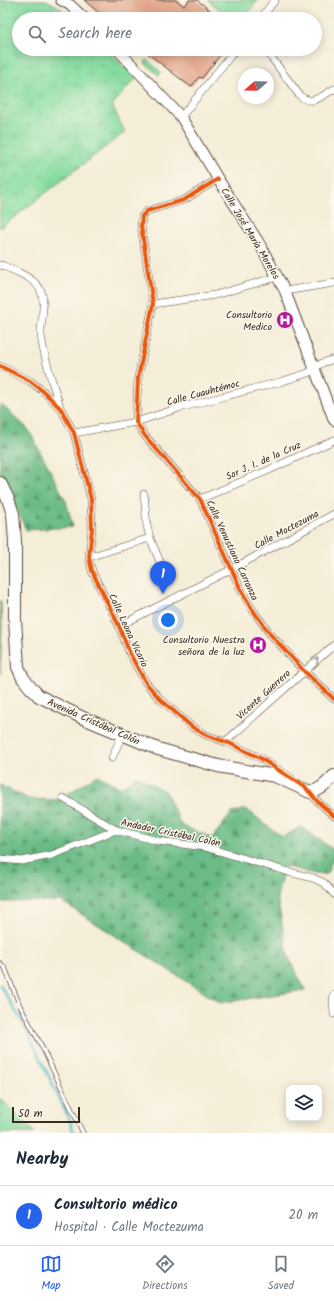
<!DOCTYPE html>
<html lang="en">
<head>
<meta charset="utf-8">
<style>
  :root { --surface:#fff; --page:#f6f6f7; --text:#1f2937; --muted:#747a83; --line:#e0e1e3; --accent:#2563eb }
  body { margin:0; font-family:Kalam,sans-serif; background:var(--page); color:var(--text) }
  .controls { position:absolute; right:12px; bottom:12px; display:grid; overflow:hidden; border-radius:8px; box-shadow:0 2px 10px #0003 }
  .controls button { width:36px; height:36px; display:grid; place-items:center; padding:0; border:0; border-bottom:1px solid var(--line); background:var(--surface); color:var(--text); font:20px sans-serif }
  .compass { position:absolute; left:238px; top:68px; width:36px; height:36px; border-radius:50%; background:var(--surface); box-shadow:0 2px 10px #0003; rotate:250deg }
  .scale { position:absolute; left:12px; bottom:10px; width:68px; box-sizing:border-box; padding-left:4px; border:2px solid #3b2a1e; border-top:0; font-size:11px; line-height:14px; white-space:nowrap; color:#3b2a1e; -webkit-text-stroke:3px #fbf7ec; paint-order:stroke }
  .you { position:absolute; left:168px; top:620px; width:14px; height:14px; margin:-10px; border:3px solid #fff; border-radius:50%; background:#1a73e8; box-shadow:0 0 0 6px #1a73e833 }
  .badge { display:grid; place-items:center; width:26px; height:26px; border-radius:50%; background:var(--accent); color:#fff; font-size:13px; font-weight:700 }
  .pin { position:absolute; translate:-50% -33px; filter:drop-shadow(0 1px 2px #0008) }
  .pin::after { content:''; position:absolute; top:21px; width:14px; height:12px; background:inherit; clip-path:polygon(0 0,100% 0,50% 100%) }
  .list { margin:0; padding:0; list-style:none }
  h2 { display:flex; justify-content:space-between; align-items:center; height:52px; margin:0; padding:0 16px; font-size:17px }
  h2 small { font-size:13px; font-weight:400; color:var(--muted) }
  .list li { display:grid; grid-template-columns:26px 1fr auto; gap:12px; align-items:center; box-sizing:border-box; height:60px; padding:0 16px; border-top:1px solid var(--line) }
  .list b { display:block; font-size:15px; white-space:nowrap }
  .list p { margin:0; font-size:13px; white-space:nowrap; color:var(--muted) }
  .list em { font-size:13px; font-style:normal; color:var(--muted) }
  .icon { flex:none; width:22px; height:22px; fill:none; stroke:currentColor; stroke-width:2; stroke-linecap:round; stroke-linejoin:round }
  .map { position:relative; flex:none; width:334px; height:1133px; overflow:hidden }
  .search { position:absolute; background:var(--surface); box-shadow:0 2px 10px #0003; left:12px; right:12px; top:12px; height:44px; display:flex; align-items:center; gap:10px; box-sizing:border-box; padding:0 14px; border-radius:22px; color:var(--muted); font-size:15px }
  .sheet { height:112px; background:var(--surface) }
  nav { display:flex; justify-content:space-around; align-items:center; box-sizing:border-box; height:56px; border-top:1px solid var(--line); background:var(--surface); font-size:11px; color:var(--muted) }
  nav a { display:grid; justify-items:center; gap:2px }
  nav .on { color:var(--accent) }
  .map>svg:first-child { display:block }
</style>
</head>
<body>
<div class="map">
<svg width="334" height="1133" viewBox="0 0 334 1133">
  <defs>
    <pattern id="grass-tufts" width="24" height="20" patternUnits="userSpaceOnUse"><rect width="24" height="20" fill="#84db9f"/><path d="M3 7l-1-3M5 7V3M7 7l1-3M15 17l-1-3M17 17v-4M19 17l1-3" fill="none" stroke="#73bc88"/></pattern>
    <pattern id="forest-firs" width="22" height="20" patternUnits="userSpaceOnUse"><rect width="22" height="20" fill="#6bbb86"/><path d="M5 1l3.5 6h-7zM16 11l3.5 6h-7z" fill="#59986d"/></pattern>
  </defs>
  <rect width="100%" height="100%" fill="#fbf7ec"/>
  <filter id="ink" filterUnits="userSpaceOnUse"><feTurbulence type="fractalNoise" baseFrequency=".025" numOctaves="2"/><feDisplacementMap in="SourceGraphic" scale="8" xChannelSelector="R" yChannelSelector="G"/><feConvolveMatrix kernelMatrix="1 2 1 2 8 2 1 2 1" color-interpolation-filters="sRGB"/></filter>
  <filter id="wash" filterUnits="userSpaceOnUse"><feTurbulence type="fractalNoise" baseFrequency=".012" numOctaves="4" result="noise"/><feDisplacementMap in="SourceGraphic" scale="16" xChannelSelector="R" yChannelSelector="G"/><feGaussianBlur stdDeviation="0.9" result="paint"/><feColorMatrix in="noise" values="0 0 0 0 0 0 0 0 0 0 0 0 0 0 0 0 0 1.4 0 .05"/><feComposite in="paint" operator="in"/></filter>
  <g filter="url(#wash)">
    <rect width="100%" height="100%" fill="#f4edd7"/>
    <!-- grass -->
    <polygon fill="url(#grass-tufts)" stroke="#60825e" points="0,0 46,0 56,5 72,19 19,19 19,49 105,49 136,78 112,105 125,132 0,228"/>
    <!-- forest -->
    <g fill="url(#forest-firs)" stroke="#537252">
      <polygon points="0,403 29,430 66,501 73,527 26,530 0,471"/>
      <polygon points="0,601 1,601 2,625 0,674"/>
      <polygon points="97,775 121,788 136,776 166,792 181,825 212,838 232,813 246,809 282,837 301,827 334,850 334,855 327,874 315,874 284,866 277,897 288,956 305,990 220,1003 61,901 0,902 0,785 29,799 58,800"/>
    </g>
    <!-- garden -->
    <g fill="#84db9f" stroke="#60825e">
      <polygon points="208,0 258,0 243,19 231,19"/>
      <polygon points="147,60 161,72 159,75 145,63"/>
      <polygon points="0,1098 35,1133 0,1133"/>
    </g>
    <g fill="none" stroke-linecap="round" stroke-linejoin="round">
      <!-- stream -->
      <polyline stroke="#52bdce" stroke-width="2.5" points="0,985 24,1025 68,1116 74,1133"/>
    </g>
    <g id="blocks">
      <!-- building -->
      <g fill="#df9979">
        <polygon points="84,0 176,0 184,6 189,0 197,0 221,19 103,19 98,14 99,13"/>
        <polygon points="142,49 225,49 202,78 199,77 191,87"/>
      </g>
    </g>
  </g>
  <g filter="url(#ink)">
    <use href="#blocks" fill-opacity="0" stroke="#57473a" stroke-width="1"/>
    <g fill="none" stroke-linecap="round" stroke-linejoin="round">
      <!-- service casing -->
      <g stroke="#57473a" stroke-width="5">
        <polyline id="service" points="0,963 5,968 20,1006 41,1045 83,1133"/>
      </g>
      <!-- minor casing -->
      <g stroke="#57473a" stroke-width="8">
        <g id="minor">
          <polyline points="260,19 275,0"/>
          <path d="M265,49L300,96C312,106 322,96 334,89"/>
          <polyline points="181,117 236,49"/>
          <polyline points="218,179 184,200 147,211 142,216 141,226 153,304 138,378 136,422 145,436 200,499 241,590 254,612 271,635 304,671 334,699"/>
          <path d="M0,265L4,266C16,272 33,277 40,289C47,303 40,321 41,335C44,360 53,383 60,407"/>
          <polyline points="285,291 334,283"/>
          <polyline points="153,304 215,295 277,277"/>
          <polyline points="0,366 30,381 44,392 61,409 74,433 91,499 92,529 89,557 92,571 119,626 130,654 146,683 160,699 192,727 206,735 229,743 260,758 291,778"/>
          <polyline points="74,433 136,422 179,408 280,382 308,373 322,363 334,359"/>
          <polyline points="144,494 147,526 150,538 163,569"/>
          <polyline points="200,499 269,470 334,440"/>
          <polyline points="89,557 150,538"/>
          <polyline points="119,626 232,569 334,514"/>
          <polyline points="225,742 334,645"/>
          <polyline points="112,758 122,735"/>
          <polyline points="309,791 317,801 334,816"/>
          <polyline points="63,798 116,830"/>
          <polyline points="0,859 22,861 52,855 116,830 158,841 205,847 289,872 313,878 324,883 334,894"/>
          <polyline points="334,995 333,1000 334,1014"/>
        </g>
      </g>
      <!-- secondary casing -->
      <g stroke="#57473a" stroke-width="12">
        <g id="secondary">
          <polyline points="61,0 70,5 85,19"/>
          <polyline points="117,49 181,117 218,179 259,243 285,291 334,420"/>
        </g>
      </g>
      <!-- primary casing -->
      <g stroke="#57473a" stroke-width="14">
        <path id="primary" d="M0,483L8,499L13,514L15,541V620L18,667L23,678L30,687L39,696L83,718L158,749L218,766L275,776L310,792C320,791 327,783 334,776"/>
      </g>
      <!-- service -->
      <use href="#service" stroke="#fff" stroke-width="3.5"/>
      <!-- minor -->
      <use href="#minor" stroke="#fff" stroke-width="7"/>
      <!-- secondary -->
      <use href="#secondary" stroke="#fff" stroke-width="10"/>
      <!-- primary -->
      <use href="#primary" stroke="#fff" stroke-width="12"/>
      <!-- cycleway casing -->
      <g stroke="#fbf7ec" stroke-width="6">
        <g id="cycleway">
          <polyline points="218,179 184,200 147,211 142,216 141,226 153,304 138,378 136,422 145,436 200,499 241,590 254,612 271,635 304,671 334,699"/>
          <polyline points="0,366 30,381 44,392 61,409 74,433 91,499 92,529 89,557 92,571 119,626 130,654 146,683 160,699 192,727 206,735 229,743 260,758 306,788 317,801 334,816"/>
        </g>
      </g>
      <!-- cycleway -->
      <use href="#cycleway" stroke="#e8590c" stroke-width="4"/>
    </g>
    <!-- one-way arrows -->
    <defs><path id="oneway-chevron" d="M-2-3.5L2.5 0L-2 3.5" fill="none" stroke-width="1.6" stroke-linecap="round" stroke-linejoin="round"/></defs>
    <use stroke="#a79f9a" href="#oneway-chevron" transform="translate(316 660) rotate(-41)"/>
  </g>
  <!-- icons -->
  <defs>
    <g id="hospital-disc" transform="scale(0.9)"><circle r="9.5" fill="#b5179e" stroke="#fbf7ec"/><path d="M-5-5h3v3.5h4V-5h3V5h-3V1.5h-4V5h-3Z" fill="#fff"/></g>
  </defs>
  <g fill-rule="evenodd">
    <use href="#hospital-disc" x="285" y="320"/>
    <use href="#hospital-disc" x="258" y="645"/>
  </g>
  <g text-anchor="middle" stroke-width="3" stroke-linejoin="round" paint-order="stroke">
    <!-- street labels -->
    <g font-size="10" fill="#3b2a1e" stroke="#fbf7ec">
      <text transform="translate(251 233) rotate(59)" y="4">Calle José María Morelos</text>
      <text transform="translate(203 392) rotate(-15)" y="4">Calle Cuauhtémoc</text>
      <text transform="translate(263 460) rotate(-24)" y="4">Sor J. I. de la Cruz</text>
      <text transform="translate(286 529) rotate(-28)" y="4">Calle Moctezuma</text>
      <text transform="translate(233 550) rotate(65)" y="4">Calle Venustiano Carranza</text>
      <text transform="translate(129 630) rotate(65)" y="4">Calle Leona Vicario</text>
      <text transform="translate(263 694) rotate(-42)" y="4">Vicente Guerrero</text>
      <text transform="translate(94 721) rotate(24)" y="4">Avenida Cristóbal Colón</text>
      <text transform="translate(171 832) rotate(12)" y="4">Andador Cristóbal Colón</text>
    </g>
    <!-- poi labels -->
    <g font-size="10" fill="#3b2a1e" stroke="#fbf7ec" text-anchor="end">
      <text x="272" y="318">Consultorio<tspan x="272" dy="12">Medico</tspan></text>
      <text x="245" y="643">Consultorio Nuestra<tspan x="245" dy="12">señora de la luz</tspan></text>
    </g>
  </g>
</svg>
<div class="controls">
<button><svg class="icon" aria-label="layers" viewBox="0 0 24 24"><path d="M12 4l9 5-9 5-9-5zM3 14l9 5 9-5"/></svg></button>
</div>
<svg class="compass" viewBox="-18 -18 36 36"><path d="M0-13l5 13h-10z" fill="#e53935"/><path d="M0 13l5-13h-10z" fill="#747a83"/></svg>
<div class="scale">50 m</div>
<div class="you"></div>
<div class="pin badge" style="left:163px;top:594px">1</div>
<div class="search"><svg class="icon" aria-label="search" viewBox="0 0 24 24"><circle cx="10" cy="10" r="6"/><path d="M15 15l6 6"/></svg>Search here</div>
</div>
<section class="sheet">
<h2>Nearby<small></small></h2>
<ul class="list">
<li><span class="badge">1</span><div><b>Consultorio médico</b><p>Hospital · Calle Moctezuma</p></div><em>20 m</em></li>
</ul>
</section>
<nav>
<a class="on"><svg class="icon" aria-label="map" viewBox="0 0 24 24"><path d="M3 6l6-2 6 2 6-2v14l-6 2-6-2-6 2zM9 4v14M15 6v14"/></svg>Map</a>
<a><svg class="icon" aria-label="directions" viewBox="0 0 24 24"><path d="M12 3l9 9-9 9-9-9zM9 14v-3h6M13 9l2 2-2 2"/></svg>Directions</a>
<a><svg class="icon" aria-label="saved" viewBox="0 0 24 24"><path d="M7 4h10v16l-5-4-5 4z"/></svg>Saved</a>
</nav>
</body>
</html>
